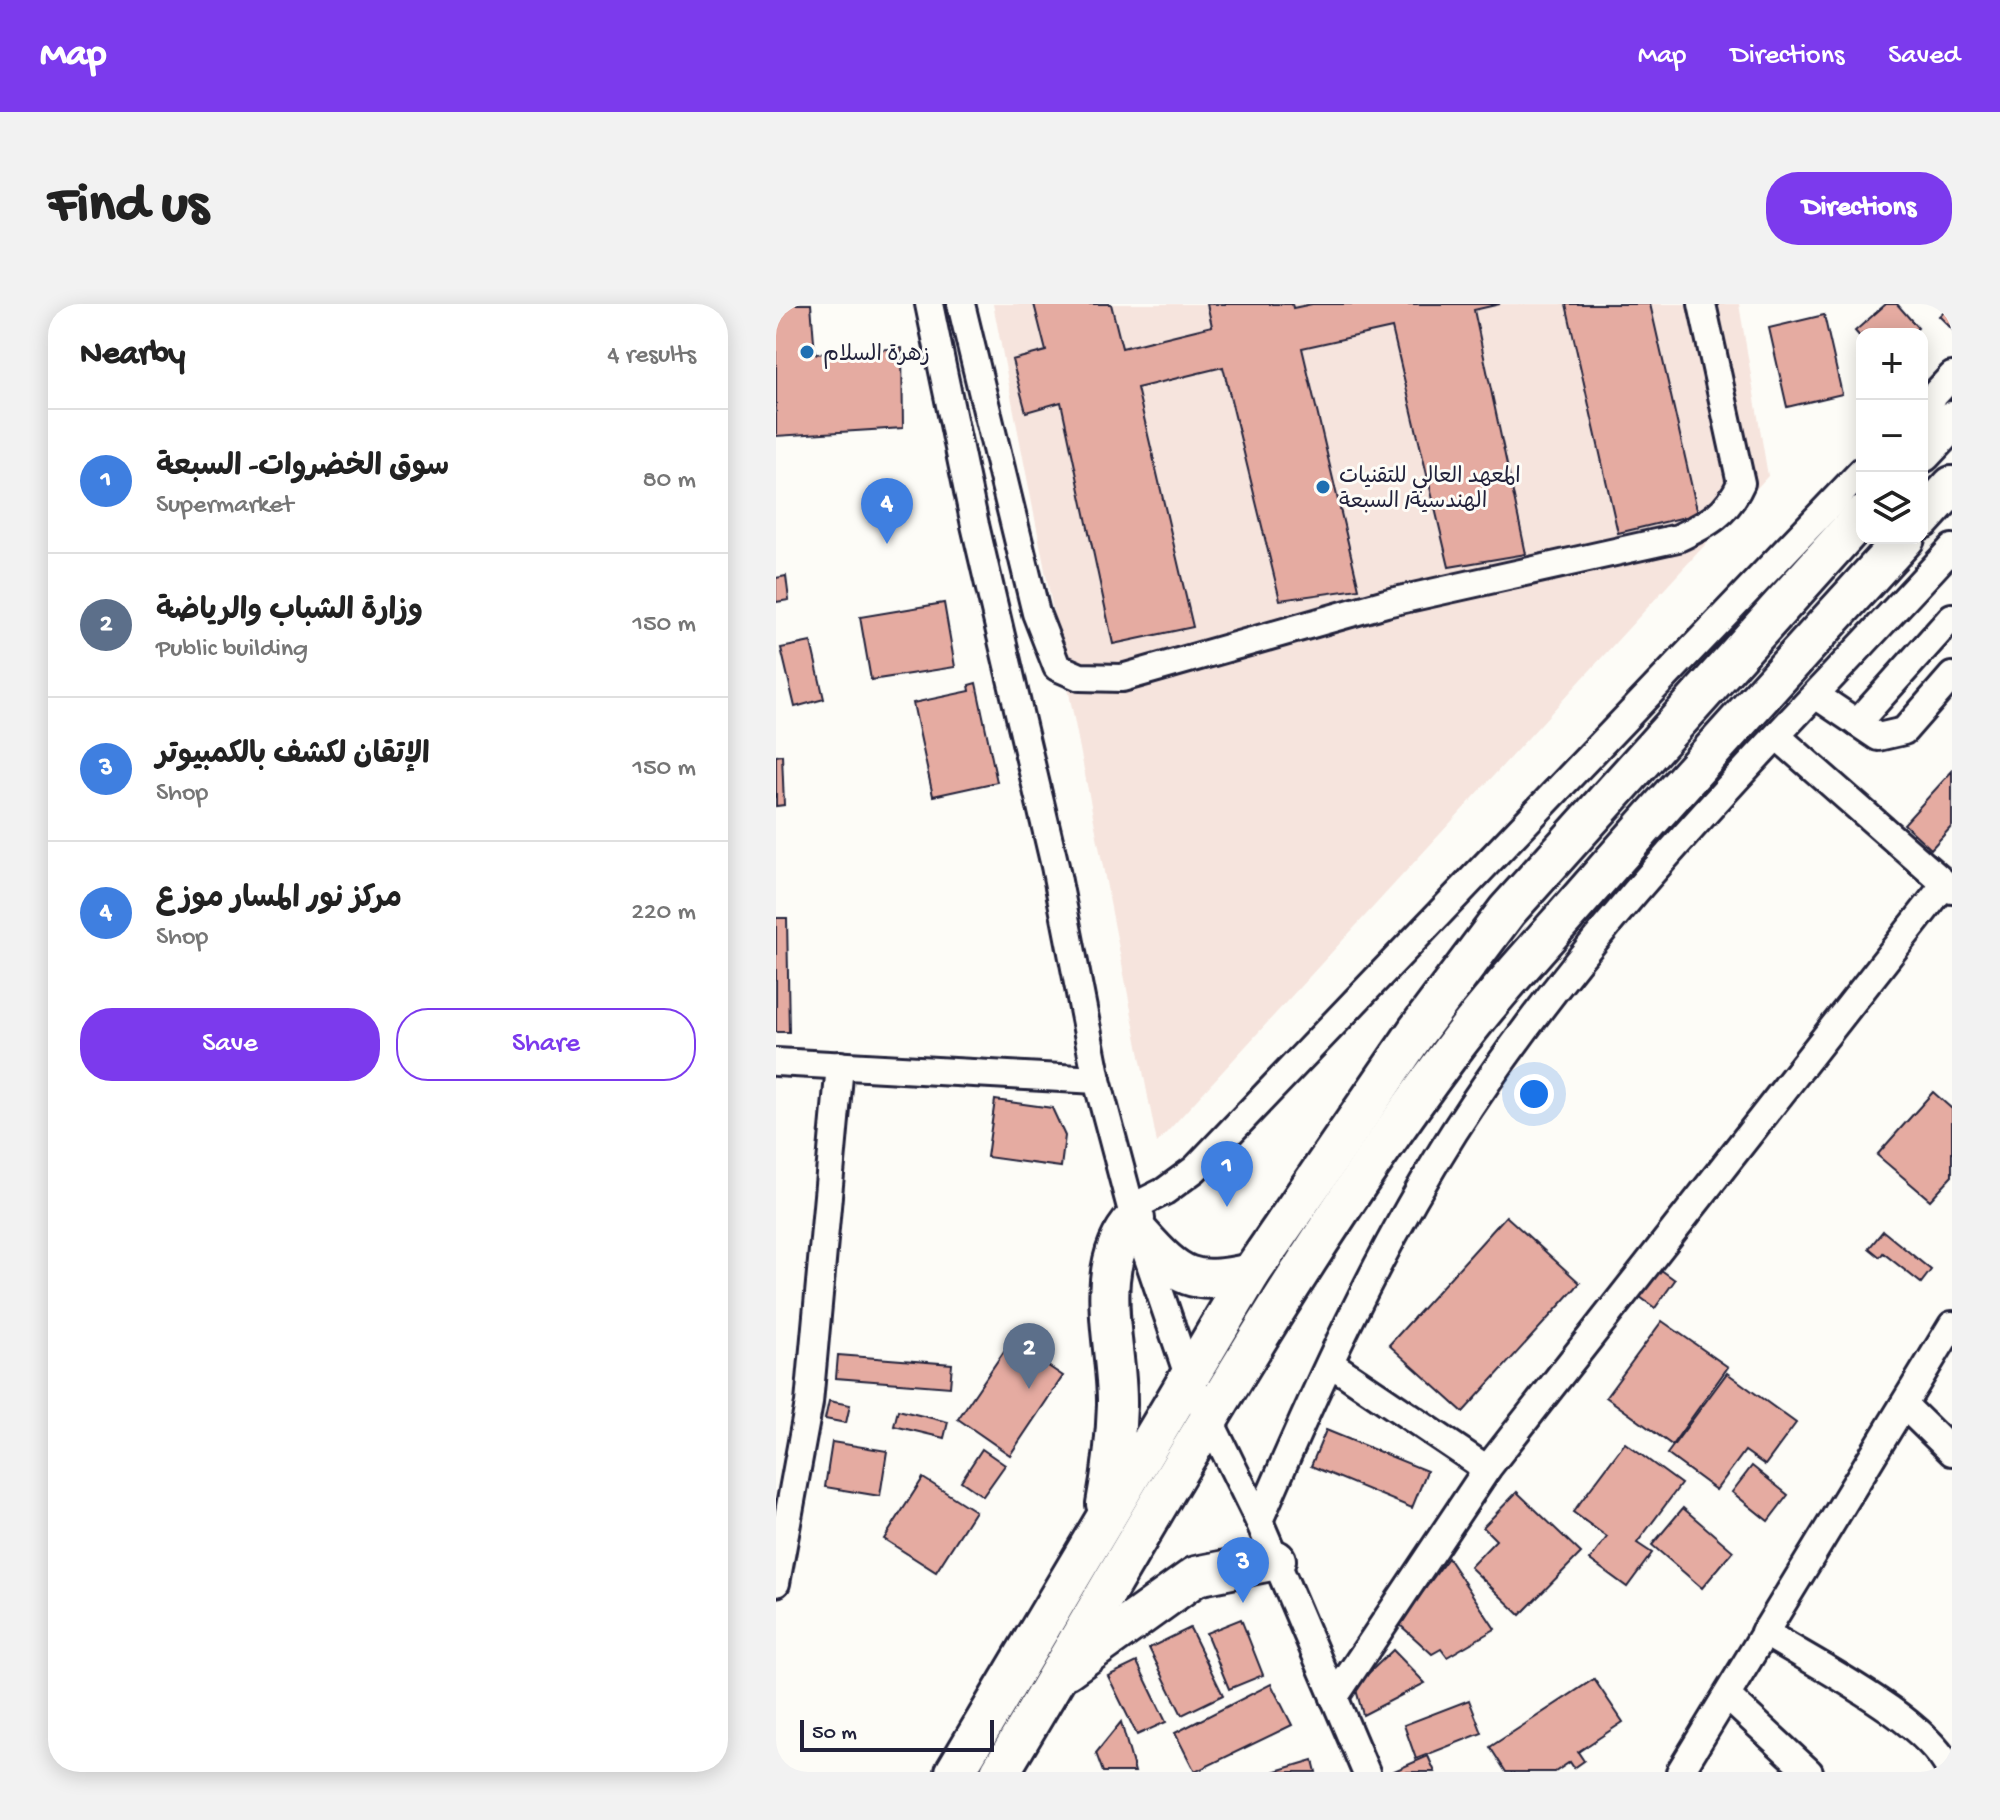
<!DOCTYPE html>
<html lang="en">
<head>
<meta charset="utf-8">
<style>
  :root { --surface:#fff; --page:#f2f2f2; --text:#222; --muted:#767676; --line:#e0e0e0; --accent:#7c3aed }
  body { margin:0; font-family:"Gochi Hand","Playpen Sans Arabic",sans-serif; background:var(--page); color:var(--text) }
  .controls { position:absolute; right:24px; top:24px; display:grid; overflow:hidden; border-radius:16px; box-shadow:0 4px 20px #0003 }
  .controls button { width:72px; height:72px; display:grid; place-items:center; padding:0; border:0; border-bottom:2px solid var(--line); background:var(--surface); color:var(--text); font:40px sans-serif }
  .scale { position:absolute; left:24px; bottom:20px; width:194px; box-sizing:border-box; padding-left:8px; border:4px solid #22223b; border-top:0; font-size:22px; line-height:28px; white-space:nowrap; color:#22223b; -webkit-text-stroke:6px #fdfcf7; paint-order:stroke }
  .you { position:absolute; left:758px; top:790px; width:28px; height:28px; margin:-20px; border:6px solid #fff; border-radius:50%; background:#1a73e8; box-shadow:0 0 0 12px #1a73e833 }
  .badge { display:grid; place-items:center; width:52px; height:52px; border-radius:50%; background:var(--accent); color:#fff; font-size:26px; font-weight:700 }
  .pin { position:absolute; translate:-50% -66px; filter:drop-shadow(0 2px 4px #0008) }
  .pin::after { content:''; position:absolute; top:42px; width:28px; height:24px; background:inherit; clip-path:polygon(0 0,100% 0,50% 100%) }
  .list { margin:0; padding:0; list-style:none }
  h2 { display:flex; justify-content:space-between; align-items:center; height:104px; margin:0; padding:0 32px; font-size:34px }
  h2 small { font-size:26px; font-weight:400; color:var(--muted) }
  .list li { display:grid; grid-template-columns:52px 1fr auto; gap:24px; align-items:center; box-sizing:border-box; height:144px; padding:0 32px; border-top:2px solid var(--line) }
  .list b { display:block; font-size:30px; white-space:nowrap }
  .list p { margin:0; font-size:26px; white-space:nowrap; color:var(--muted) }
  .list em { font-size:26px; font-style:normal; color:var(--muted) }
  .actions { display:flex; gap:16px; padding:24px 32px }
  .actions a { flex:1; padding:18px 0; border:2px solid var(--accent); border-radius:32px; text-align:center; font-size:28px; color:var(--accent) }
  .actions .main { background:var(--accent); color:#fff }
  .icon { flex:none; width:44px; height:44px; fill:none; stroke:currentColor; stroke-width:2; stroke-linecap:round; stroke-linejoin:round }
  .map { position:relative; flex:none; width:1176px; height:1468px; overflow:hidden; border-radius:32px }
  header { display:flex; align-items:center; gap:48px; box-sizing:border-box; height:112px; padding:0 40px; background:var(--accent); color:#fff }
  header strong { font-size:38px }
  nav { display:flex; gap:44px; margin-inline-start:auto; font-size:28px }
  .intro { display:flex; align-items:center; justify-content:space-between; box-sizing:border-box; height:192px; padding:0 48px }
  h1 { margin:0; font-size:56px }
  .button { padding:20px 36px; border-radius:32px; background:var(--accent); color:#fff; font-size:28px; font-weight:700 }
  main { display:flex; gap:48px; padding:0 48px }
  aside { flex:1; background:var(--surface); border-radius:32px; box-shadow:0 4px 20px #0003 }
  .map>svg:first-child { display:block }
</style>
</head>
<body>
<header>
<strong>Map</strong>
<nav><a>Map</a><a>Directions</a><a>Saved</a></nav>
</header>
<div class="intro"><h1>Find us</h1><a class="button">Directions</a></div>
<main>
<aside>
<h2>Nearby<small>4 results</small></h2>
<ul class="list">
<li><span class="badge" style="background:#3f7fe0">1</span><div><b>سوق الخضروات- السبعة</b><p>Supermarket</p></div><em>80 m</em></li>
<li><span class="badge" style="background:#5c6f8a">2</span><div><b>وزارة الشباب والرياضة</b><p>Public building</p></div><em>150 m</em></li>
<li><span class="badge" style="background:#3f7fe0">3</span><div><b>الإتقان لكشف بالكمبيوتر</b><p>Shop</p></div><em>150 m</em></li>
<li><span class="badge" style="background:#3f7fe0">4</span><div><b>مركز نور المسار موزع</b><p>Shop</p></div><em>220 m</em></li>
</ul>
<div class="actions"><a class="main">Save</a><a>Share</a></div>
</aside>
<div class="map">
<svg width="1176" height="1468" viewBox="0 0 1176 1468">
  <rect width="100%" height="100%" fill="#fdfcf7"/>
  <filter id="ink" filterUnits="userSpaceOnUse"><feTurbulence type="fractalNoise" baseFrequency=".0125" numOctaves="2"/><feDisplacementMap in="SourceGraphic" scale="16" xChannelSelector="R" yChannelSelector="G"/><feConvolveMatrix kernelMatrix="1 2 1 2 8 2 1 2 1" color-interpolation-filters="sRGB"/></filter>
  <g filter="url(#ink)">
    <!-- built -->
    <polygon fill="#f6e4dd" points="217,0 963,0 992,172 381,839"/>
    <!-- building -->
    <g fill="#e5aba1" stroke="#22223b" stroke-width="2">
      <polygon points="0,0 35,0 39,50 126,44 127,124 0,132"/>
      <polygon points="258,0 335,0 346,44 436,22 431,0 516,0 517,4 536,0 724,0 698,6 750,250 673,263 616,24 526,44 583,285 504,296 447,63 361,84 417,323 337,340 285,98 250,108 236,56 270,47"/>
      <polygon points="790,0 874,0 922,210 842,229"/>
      <polygon points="1110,0 1121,0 1142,24 1135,30 1086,30 1086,35 1079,27"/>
      <polygon points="1176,0 1176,25 1163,12"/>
      <polygon points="1048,11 1066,90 1011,103 993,24"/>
      <polygon points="10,272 13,296 0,298 0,274"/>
      <polygon points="168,299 179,363 95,376 84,313"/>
      <polygon points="35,338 48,395 19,403 5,344"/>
      <polygon points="200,379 221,478 157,492 137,399 194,387 193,381"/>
      <polygon points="6,451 8,501 0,502 0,452"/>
      <polygon points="1176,467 1176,522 1155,545 1128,520"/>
      <polygon points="0,614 11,614 13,728 0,728"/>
      <polygon points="1157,788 1176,805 1176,872 1154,896 1101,851"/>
      <polygon points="219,796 276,804 289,832 285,863 211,853"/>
      <polygon points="730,912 804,979 687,1108 613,1041"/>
      <polygon points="1107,927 1155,966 1145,979 1107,949 1104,953 1093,944"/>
      <polygon points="881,963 899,976 879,1004 860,990"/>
      <polygon points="886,1017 952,1063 896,1141 830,1093"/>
      <polygon points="235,1037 287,1072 234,1151 182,1115"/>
      <polygon points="62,1051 176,1060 174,1083 60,1074"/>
      <polygon points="951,1069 1020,1119 989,1161 969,1147 940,1186 891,1150"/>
      <polygon points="53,1097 74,1101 70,1119 49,1115"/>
      <polygon points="122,1106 172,1118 168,1134 118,1122"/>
      <polygon points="550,1126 651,1167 636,1204 535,1162"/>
      <polygon points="56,1138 111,1147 104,1192 49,1183"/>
      <polygon points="849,1139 905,1180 861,1239 876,1249 851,1283 814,1256 831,1233 797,1208"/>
      <polygon points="206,1145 229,1161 207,1192 185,1177"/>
      <polygon points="976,1162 1012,1191 992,1217 956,1188"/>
      <polygon points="147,1174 199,1207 160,1268 108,1235"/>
      <polygon points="741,1188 805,1249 744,1311 694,1263 720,1236 707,1223"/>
      <polygon points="907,1204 957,1247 926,1284 876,1241"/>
      <polygon points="672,1254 719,1325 671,1353 665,1345 656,1350 623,1320"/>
      <polygon points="465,1315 487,1371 453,1385 430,1329"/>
      <polygon points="414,1324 447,1391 406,1411 373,1344"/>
      <polygon points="617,1346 649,1379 587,1411 579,1382"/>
      <polygon points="361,1358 390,1418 361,1431 332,1372"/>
      <polygon points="818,1375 847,1418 802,1448 808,1457 798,1464 794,1458 779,1468 730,1468 714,1443"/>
      <polygon points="495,1380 516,1421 419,1468 399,1429"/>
      <polygon points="693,1396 706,1429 640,1455 628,1421"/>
      <polygon points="345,1418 359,1468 327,1468 320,1449"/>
      <polygon points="652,1452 659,1468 616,1468"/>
      <polygon points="537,1456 540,1468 497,1468"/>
    </g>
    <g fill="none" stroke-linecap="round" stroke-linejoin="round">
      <!-- minor casing -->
      <g stroke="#22223b" stroke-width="32">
        <g id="minor">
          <polyline points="153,0 199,221 279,562 321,776 355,904 413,1074 483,1217 590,1468"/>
          <path d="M185,0L260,309L281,363L304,373L346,374L610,299L902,234C932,220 951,210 965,179L926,0"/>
          <polyline points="1146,104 1176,72"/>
          <polyline points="1041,392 1102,433 1128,427 1176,372"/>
          <polyline points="1081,419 1176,313"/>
          <polyline points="1002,433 1176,586"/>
          <polyline points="0,758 321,776"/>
          <polyline points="355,904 389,887 419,865 1086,167"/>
          <polyline points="554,1059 711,1165"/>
          <polyline points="1128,1101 1176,1148"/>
          <path d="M483,1217C540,1084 600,951 678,828C816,612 1004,432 1176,244"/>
          <polyline points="0,1279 33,1099 64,761"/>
          <path d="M988,1328C1039,1360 1151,1415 1175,1468"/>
          <polyline points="951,1392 1033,1468"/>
          <polyline points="558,1394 711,1165 1169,580"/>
          <polyline points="904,1468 1176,1021"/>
        </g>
      </g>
      <!-- highway casing -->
      <g stroke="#22223b" stroke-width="44">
        <g id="highway">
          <polyline points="1146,149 1176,117"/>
          <polyline points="1146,215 1176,182"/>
          <path d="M364,930C404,975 416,982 475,969"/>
          <path d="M330,1200C336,1167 340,1134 341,1101C342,1041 314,962 359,915"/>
          <polyline points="291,1365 420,1272 500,1256"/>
          <polyline points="179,1468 475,969 641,727 731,607 1086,212"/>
          <path d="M224,1468C370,1225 505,976 674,749C717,691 767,638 814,584C917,466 1023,350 1129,234"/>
        </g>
      </g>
      <!-- minor -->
      <use href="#minor" stroke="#fdfcf7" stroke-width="26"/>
      <!-- highway -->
      <use href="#highway" stroke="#fdfcf7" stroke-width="38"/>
    </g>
  </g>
  <!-- markers -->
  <g fill="#1f6fb2" stroke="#fdfcf7" stroke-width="3">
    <circle cx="31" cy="48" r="8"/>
    <circle cx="547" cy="183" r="8"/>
  </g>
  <g text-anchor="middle" stroke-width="6" stroke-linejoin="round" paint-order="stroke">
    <!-- poi labels -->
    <g font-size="22" fill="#22223b" stroke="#fdfcf7" text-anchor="start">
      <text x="47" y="56">زهرة السلام</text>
      <text x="563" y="178">المعهد العالي للتقنيات<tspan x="563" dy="25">الهندسية/ السبعة</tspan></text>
    </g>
  </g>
</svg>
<div class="controls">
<button>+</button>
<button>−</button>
<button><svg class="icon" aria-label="layers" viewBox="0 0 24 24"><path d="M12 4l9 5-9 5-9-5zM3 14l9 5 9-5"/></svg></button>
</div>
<div class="scale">50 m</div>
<div class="you"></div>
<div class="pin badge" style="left:451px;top:903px;background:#3f7fe0">1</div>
<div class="pin badge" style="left:253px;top:1085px;background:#5c6f8a">2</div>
<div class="pin badge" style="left:467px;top:1299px;background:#3f7fe0">3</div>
<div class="pin badge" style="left:111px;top:240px;background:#3f7fe0">4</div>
</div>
</main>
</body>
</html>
